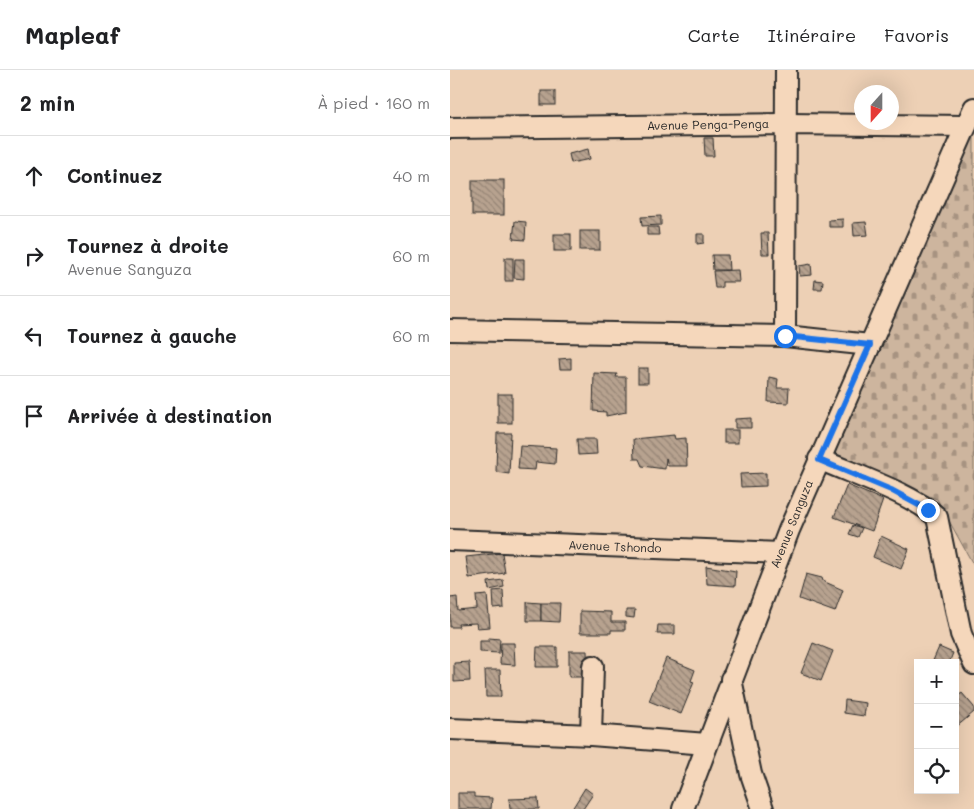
<!DOCTYPE html>
<html lang="fr">
<head>
<meta charset="utf-8">
<style>
  :root { --surface:#fff; --page:#f6f6f6; --text:#202124; --muted:#757577; --line:#e0e0e0 }
  body { margin:0; font-family:Mali,sans-serif; background:var(--page); color:var(--text) }
  .controls { position:absolute; right:15px; bottom:15px; display:grid; overflow:hidden; border-radius:0px; box-shadow:0 5px 20px #0002 }
  .controls button { width:45px; height:45px; display:grid; place-items:center; padding:0; border:0; border-bottom:1px solid var(--line); background:var(--surface); color:var(--text); font:25px sans-serif }
  .compass { position:absolute; left:404px; top:15px; width:45px; height:45px; border-radius:50%; background:var(--surface); box-shadow:0 5px 20px #0002; rotate:201deg }
  .stop { position:absolute; width:15px; height:15px; margin:-11px; border:4px solid #1a73e8; border-radius:50%; background:#fff }
  .stop.end { background:#1a73e8; border-color:#fff; box-shadow:0 1px 5px #0008 }
  .list { margin:0; padding:0; list-style:none }
  h2 { display:flex; justify-content:space-between; align-items:center; height:65px; margin:0; padding:0 20px; font-size:21px }
  h2 small { font-size:16px; font-weight:400; color:var(--muted) }
  .list li { display:grid; grid-template-columns:32px 1fr auto; gap:15px; align-items:center; box-sizing:border-box; height:80px; padding:0 20px; border-top:1px solid var(--line) }
  .list b { display:block; font-size:19px; white-space:nowrap }
  .list p { margin:0; font-size:16px; white-space:nowrap; color:var(--muted) }
  .list em { font-size:16px; font-style:normal; color:var(--muted) }
  .icon { flex:none; width:28px; height:28px; fill:none; stroke:currentColor; stroke-width:2; stroke-linecap:round; stroke-linejoin:round }
  .map { position:relative; flex:none; width:524px; height:739px; overflow:hidden }
  header { display:flex; align-items:center; gap:30px; box-sizing:border-box; height:70px; padding:0 25px; background:var(--surface); border-bottom:1px solid var(--line) }
  header strong { font-size:24px }
  nav { display:flex; gap:28px; margin-inline-start:auto; font-size:18px }
  main { display:flex }
  aside { flex:1; background:var(--surface) }
  .map>svg:first-child { display:block }
</style>
</head>
<body>
<header>
<strong>Mapleaf</strong>
<nav><a>Carte</a><a>Itinéraire</a><a>Favoris</a></nav>
</header>
<main>
<aside>
<h2>2 min<small>À pied · 160 m</small></h2>
<ul class="list">
<li><svg class="icon" aria-label="ahead" viewBox="0 0 24 24"><path d="M12 20V5M6 11l6-6 6 6"/></svg><div><b>Continuez</b></div><em>40 m</em></li>
<li><svg class="icon" aria-label="right" viewBox="0 0 24 24"><path d="M7 20v-9h11M14 6l5 5-5 5"/></svg><div><b>Tournez à droite</b><p>Avenue Sanguza</p></div><em>60 m</em></li>
<li><svg class="icon" aria-label="left" viewBox="0 0 24 24"><path d="M17 20v-9H6M10 6l-5 5 5 5"/></svg><div><b>Tournez à gauche</b></div><em>60 m</em></li>
<li><svg class="icon" aria-label="arrive" viewBox="0 0 24 24"><path d="M6 21V4h12l-3 4 3 4H6"/></svg><div><b>Arrivée à destination</b></div></li>
</ul>
</aside>
<div class="map">
<svg width="524" height="739" viewBox="0 0 524 739">
  <defs>
    <pattern id="cemetery-stones" width="16" height="16" patternUnits="userSpaceOnUse" patternTransform="scale(1.25)"><rect width="16" height="16" fill="#cdb59e"/><path d="M2 7V4a2 2 0 0 1 4 0v3zM10 15v-3a2 2 0 0 1 4 0v3z" fill="#a79381"/></pattern>
    <pattern id="building-back-hatch" width="6" height="6" patternUnits="userSpaceOnUse" patternTransform="scale(1.25)"><rect width="6" height="6" fill="#b7a28f"/><path d="M-1 5l2 2M0 0l6 6M5-1l2 2" fill="none" stroke="#958475"/></pattern>
  </defs>
  <rect width="100%" height="100%" fill="#edd0b5"/>
  <filter id="ink" filterUnits="userSpaceOnUse"><feTurbulence type="fractalNoise" baseFrequency=".02" numOctaves="2"/><feDisplacementMap in="SourceGraphic" scale="10" xChannelSelector="R" yChannelSelector="G"/><feConvolveMatrix kernelMatrix="1 2 1 2 8 2 1 2 1" color-interpolation-filters="sRGB"/></filter>
  <g filter="url(#ink)">
    <!-- cemetery -->
    <polygon fill="url(#cemetery-stones)" stroke="#7c7064" points="524,50 524,496 487,429 369,389"/>
    <!-- building -->
    <g fill="url(#building-back-hatch)" stroke="#2b2b2b">
      <rect x="91" y="21" width="14" height="14"/>
      <polygon points="254,68 263,68 264,86 255,86"/>
      <polygon points="138,79 140,89 121,93 119,84"/>
      <rect x="22" y="110" width="32" height="35"/>
      <polygon points="211,146 211,155 192,156 191,147"/>
      <polygon points="393,149 393,157 379,157 379,150"/>
      <polygon points="65,151 76,152 75,170 63,169"/>
      <polygon points="416,152 418,165 404,166 403,153"/>
      <polygon points="197,157 208,157 209,165 197,165"/>
      <rect x="130" y="161" width="20" height="19"/>
      <polygon points="311,163 318,163 319,184 312,184"/>
      <rect x="104" y="164" width="17" height="17"/>
      <polygon points="247,164 254,164 254,173 247,174"/>
      <polygon points="262,185 278,185 279,200 263,200"/>
      <rect x="55" y="188" width="8" height="23"/>
      <polygon points="65,189 74,189 74,209 64,208"/>
      <polygon points="361,194 362,205 350,206 349,196"/>
      <polygon points="288,200 289,212 272,212 272,218 265,218 263,201"/>
      <polygon points="365,210 373,211 372,219 364,219"/>
      <polygon points="121,288 121,299 110,299 109,289"/>
      <rect x="188" y="298" width="10" height="15"/>
      <polygon points="144,303 167,304 166,307 176,307 176,342 156,346 156,342 143,341"/>
      <polygon points="319,307 328,309 327,318 339,318 338,333 318,332"/>
      <rect x="48" y="324" width="14" height="29"/>
      <polygon points="301,348 301,358 285,358 285,349"/>
      <rect x="274" y="360" width="14" height="13"/>
      <polygon points="47,363 61,363 59,404 46,402"/>
      <polygon points="224,365 225,369 236,368 237,396 218,396 216,388 215,399 192,396 189,389 184,389 183,369"/>
      <polygon points="127,369 146,369 147,384 128,385"/>
      <polygon points="70,376 106,378 105,394 86,392 85,400 68,399"/>
      <polygon points="316,403 316,416 291,417 290,404"/>
      <polygon points="397,415 433,430 422,461 384,447"/>
      <polygon points="403,455 412,458 408,467 399,464"/>
      <polygon points="431,466 459,479 451,499 423,487"/>
      <polygon points="52,483 55,503 19,508 16,487"/>
      <polygon points="256,496 286,501 285,516 257,514"/>
      <polygon points="356,504 372,508 373,511 393,520 385,542 349,529"/>
      <polygon points="53,510 54,517 39,520 38,512"/>
      <polygon points="53,520 54,538 44,539 43,521"/>
      <polygon points="37,525 40,557 27,558 26,553 8,554 9,557 0,557 0,528 7,527 8,541 27,539 26,526"/>
      <polygon points="77,532 91,533 91,551 77,551"/>
      <polygon points="91,533 110,533 109,552 91,551"/>
      <polygon points="176,540 185,540 184,548 176,547"/>
      <polygon points="130,541 161,542 161,552 175,552 175,560 161,560 161,563 130,563"/>
      <polygon points="208,555 225,555 225,564 207,564"/>
      <polygon points="39,568 50,569 49,583 30,582 30,571 39,571"/>
      <polygon points="51,573 64,573 65,595 50,594"/>
      <polygon points="363,573 383,581 371,611 351,603"/>
      <polygon points="87,577 107,577 107,597 86,597"/>
      <polygon points="489,577 503,583 499,593 482,593"/>
      <polygon points="119,581 137,581 138,607 119,607"/>
      <polygon points="216,588 245,600 241,611 244,612 231,644 199,631"/>
      <polygon points="19,592 20,611 4,612 4,593"/>
      <polygon points="35,600 50,600 51,627 36,627"/>
      <polygon points="512,623 524,637 524,642 505,658 505,628"/>
      <polygon points="395,630 416,633 414,646 394,643"/>
      <polygon points="135,718 143,724 133,739 122,739"/>
      <polygon points="8,723 24,723 24,727 42,728 41,739 8,739"/>
      <polygon points="88,728 89,739 60,739 59,729"/>
    </g>
    <g fill="none" stroke-linecap="round" stroke-linejoin="round">
      <!-- minor casing -->
      <g stroke="#2b2b2b" stroke-width="24">
        <g id="minor">
          <polyline points="0,58 337,54 516,56"/>
          <polyline points="0,260 335,266 420,275"/>
          <polyline points="335,266 336,0"/>
          <path d="M369,389C402,404 461,423 487,447L511,564L524,594"/>
          <polyline points="0,470 330,483"/>
          <polyline points="281,609 301,704 313,739"/>
          <polyline points="0,659 141,665 257,674"/>
          <polyline points="141,665 143,596"/>
          <polyline points="233,739 339,460 524,38"/>
        </g>
      </g>
      <!-- minor -->
      <use href="#minor" stroke="#f5d7bb" stroke-width="20"/>
    </g>
  </g>
  <g fill="none" stroke-linecap="round" stroke-linejoin="round" filter="url(#ink)">
    <!-- route -->
    <polyline stroke="#1a73e8" stroke-width="6" points="335,266 420,275 369,390 441,420 478,440"/>
  </g>
  <g text-anchor="middle" stroke-width="5" stroke-linejoin="round" paint-order="stroke">
    <!-- street labels -->
    <g font-size="12" fill="#2b2b2b" stroke="#f5d7bb">
      <text transform="translate(258 55) rotate(-1)" y="4">Avenue Penga-Penga</text>
      <text transform="translate(342 454) rotate(-68)" y="4">Avenue Sanguza</text>
      <text transform="translate(165 477) rotate(2)" y="4">Avenue Tshondo</text>
    </g>
  </g>
</svg>
<div class="controls">
<button>+</button>
<button>−</button>
<button><svg class="icon" aria-label="locate" viewBox="0 0 24 24"><circle cx="12" cy="12" r="6"/><path d="M12 2v4M12 18v4M2 12h4M18 12h4"/></svg></button>
</div>
<svg class="compass" viewBox="-18 -18 36 36"><path d="M0-13l5 13h-10z" fill="#e53935"/><path d="M0 13l5-13h-10z" fill="#757577"/></svg>
<div class="stop" style="left:335px;top:266px"></div>
<div class="stop end" style="left:478px;top:440px"></div>
</div>
</main>
</body>
</html>
